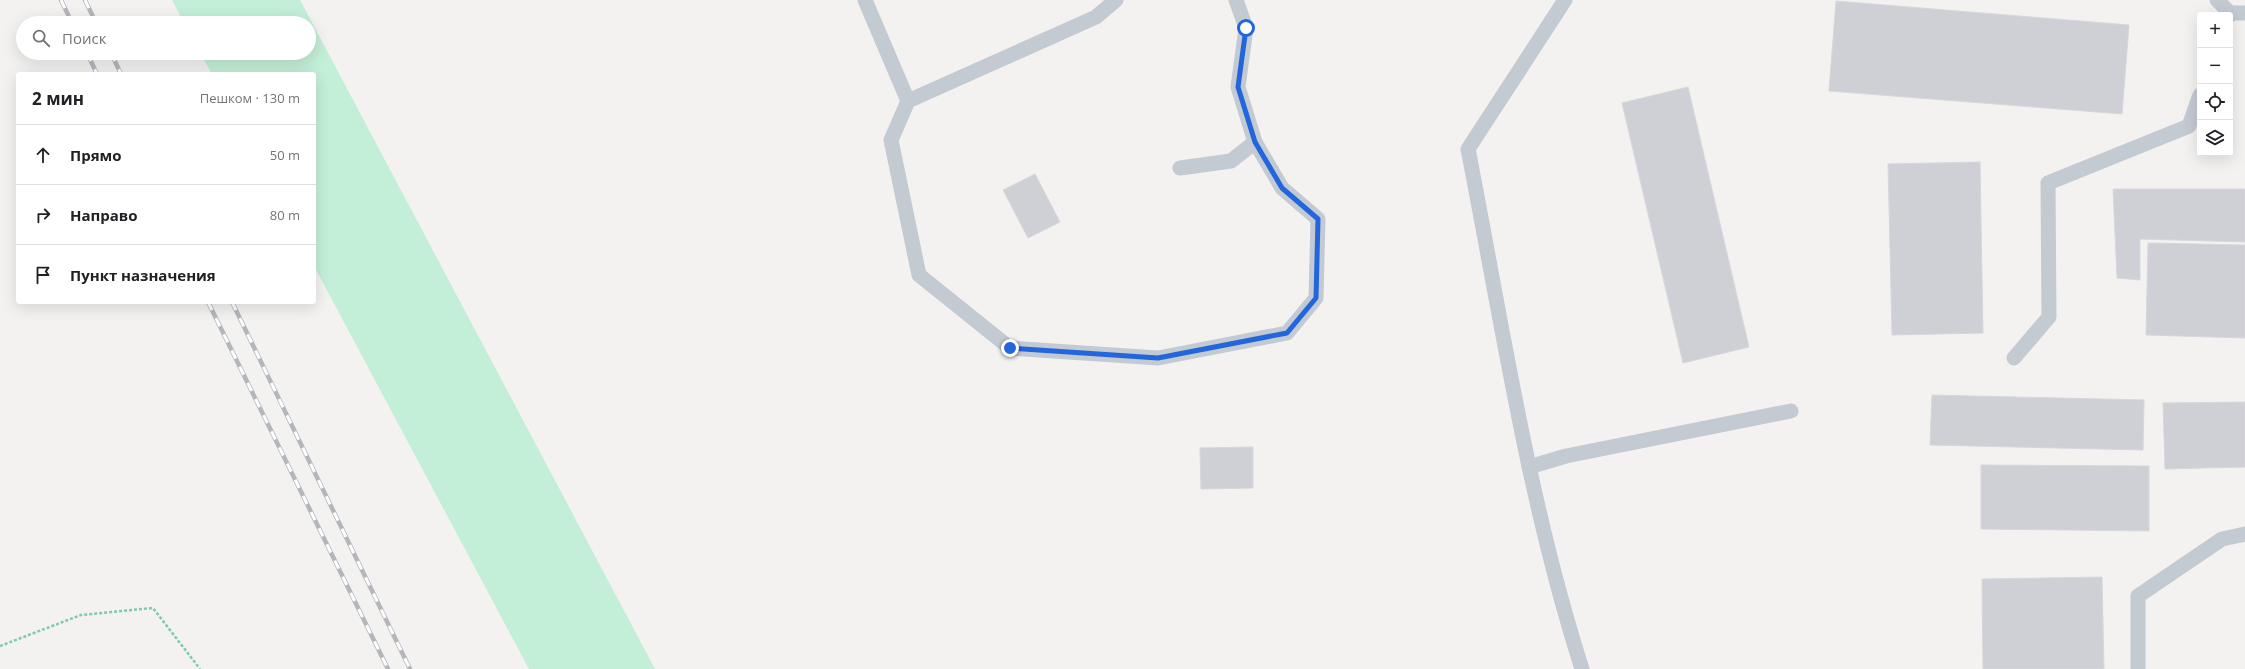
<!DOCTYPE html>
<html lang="ru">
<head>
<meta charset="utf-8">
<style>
  :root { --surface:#fff; --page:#f6f6f6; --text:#202124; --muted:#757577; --line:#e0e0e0 }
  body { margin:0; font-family:"Open Sans",sans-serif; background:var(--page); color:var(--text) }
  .controls { position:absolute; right:12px; top:12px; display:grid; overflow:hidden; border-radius:4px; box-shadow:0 4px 16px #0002 }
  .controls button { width:36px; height:36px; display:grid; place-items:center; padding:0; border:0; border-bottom:1px solid var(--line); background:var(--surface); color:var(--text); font:20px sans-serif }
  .stop { position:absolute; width:12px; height:12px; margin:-9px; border:3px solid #2265dd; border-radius:50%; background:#fff }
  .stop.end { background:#2265dd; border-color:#fff; box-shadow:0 1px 4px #0008 }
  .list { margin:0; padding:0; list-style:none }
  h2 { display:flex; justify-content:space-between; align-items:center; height:52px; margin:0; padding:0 16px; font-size:17px }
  h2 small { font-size:13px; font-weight:400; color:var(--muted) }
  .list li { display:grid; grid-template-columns:26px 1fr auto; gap:12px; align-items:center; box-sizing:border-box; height:60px; padding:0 16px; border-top:1px solid var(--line) }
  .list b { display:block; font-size:15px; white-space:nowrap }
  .list em { font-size:13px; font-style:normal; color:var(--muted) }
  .icon { flex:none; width:22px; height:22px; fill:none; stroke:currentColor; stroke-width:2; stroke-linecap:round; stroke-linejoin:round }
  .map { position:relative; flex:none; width:2245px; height:669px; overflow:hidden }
  .search { position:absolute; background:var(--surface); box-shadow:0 4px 16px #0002; left:16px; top:16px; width:300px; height:44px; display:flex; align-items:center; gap:10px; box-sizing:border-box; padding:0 14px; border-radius:22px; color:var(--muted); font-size:15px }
  .panel { position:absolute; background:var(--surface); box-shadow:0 4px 16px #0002; left:16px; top:72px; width:300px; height:232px; border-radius:4px }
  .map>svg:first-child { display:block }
</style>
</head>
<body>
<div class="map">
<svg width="2245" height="669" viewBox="0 0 2245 669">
  <rect width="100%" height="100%" fill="#f3f2f1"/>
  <!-- green -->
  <polygon fill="#c3eed7" points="172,0 300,0 655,669 529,669 314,266 314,74 212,74 200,53 309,53 309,23 184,23"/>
  <!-- building -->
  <g fill="#cfd0d5" stroke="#d6d7dc">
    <polygon points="1836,1 2129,25 2122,114 1829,91"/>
    <polygon points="1688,87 1749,347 1683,363 1622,103"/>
    <polygon points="1980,162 1983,333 1892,335 1888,164"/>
    <polygon points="1035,174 1060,222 1028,238 1003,190"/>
    <polygon points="2113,189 2245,189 2245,242 2140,239 2140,280 2117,278"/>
    <polygon points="2148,243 2245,245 2245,338 2146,335"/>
    <polygon points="1932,395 2144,400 2143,450 1930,445"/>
    <polygon points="2245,402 2245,467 2165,469 2163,403"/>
    <polygon points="1253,447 1253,488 1201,489 1200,448"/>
    <polygon points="1981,465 2149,466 2149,531 1981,529"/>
    <polygon points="2102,577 2104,669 1983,669 1982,579"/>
  </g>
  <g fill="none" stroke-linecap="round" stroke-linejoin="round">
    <!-- path -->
    <polyline stroke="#7ccbaa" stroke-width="2.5" stroke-dasharray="3 2" stroke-linecap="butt" points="0,646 81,615 153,608 200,669"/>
    <!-- lane -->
    <g stroke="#c3cad2" stroke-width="15">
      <polyline points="865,0 908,101"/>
      <polyline points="1116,0 1096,17 908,101 891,140 919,275 1010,348 1158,358 1287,333 1316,298 1318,219 1282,188 1255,142 1231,161 1180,168"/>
      <polyline points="1236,0 1246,28 1238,87 1255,142"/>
      <path d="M1565,0L1468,149C1502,323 1528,500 1582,669"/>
      <polyline points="2217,0 2230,13 2230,15"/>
      <polyline points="2230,15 2230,13 2245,13"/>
      <polyline points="2014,358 2049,317 2048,183 2189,126 2200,95"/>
      <polyline points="1529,467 1566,456 1791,411"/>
      <polyline points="2138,669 2138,596 2222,539 2245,534"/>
    </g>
    <!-- rail casing -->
    <g stroke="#b4b6bb" stroke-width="4.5">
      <g id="rail">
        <polyline points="61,0 72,23"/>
        <polyline points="85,0 96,23"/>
        <polyline points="87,53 97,74"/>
        <polyline points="111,53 121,74"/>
        <polyline points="208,302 388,669"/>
        <polyline points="232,302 410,669"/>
      </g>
    </g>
    <!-- rail -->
    <use href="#rail" stroke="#fff" stroke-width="3" stroke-dasharray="9" stroke-linecap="butt"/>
  </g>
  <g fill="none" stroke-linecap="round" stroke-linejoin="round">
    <!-- route -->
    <polyline stroke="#2265dd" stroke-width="5" points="1010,348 1158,358 1287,333 1316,298 1318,219 1282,188 1255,142 1238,87 1246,28"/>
  </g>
</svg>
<div class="controls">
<button>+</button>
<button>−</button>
<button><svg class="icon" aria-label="locate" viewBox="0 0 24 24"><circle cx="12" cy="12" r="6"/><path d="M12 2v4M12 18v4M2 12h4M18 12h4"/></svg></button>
<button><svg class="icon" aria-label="layers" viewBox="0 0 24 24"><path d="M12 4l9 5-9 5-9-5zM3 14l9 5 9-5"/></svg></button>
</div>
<div class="stop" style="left:1246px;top:28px"></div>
<div class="stop end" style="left:1010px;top:348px"></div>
<div class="search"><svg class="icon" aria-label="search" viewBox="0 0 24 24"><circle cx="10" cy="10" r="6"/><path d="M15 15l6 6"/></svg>Поиск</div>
<section class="panel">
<h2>2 мин<small>Пешком · 130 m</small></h2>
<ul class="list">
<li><svg class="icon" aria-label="ahead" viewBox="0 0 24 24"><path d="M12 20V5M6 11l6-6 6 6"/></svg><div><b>Прямо</b></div><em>50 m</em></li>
<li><svg class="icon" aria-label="right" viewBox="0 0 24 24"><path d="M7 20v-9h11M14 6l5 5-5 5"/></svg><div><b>Направо</b></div><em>80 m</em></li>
<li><svg class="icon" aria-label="arrive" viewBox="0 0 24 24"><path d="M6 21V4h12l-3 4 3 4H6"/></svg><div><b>Пункт назначения</b></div></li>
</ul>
</section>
</div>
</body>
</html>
